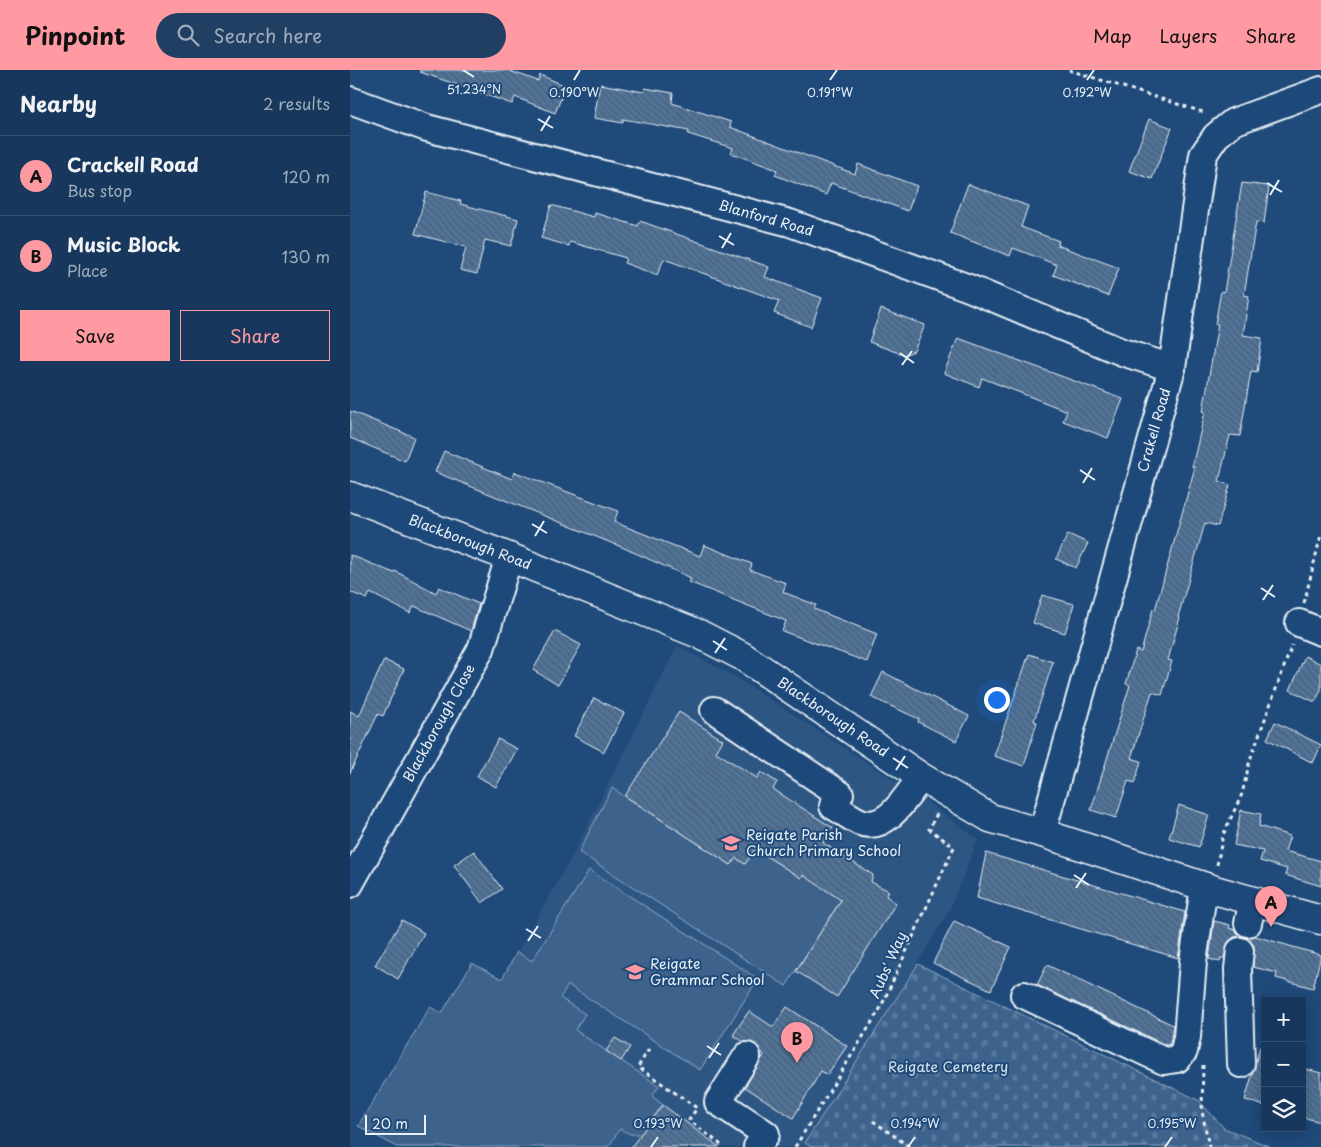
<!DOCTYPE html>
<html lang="en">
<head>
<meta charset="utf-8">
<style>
  :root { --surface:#17385c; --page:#203f62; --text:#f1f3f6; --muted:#9eacbb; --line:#365272; --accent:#ff9aa2 }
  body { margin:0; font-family:"Playpen Sans",sans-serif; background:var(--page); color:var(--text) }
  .controls { position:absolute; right:15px; bottom:15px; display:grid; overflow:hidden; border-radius:0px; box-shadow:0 2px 12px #0003 }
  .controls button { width:45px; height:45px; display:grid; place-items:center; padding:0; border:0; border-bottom:1px solid var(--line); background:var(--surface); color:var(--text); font:25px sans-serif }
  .scale { position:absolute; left:15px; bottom:12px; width:61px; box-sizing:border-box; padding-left:5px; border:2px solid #e8f1f8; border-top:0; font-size:14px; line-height:18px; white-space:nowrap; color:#e8f1f8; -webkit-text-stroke:4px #1f4a7a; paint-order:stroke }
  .you { position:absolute; left:646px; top:629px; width:18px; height:18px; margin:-12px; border:4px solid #fff; border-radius:50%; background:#1a73e8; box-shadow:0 0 0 8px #1a73e833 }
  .badge { display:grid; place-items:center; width:32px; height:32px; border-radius:50%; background:var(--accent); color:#111; font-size:16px; font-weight:700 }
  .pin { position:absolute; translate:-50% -41px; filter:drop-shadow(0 1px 2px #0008) }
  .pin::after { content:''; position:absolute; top:26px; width:18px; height:15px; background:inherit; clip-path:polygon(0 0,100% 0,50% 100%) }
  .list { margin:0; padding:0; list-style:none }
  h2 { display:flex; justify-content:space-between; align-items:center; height:65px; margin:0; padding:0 20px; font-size:21px }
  h2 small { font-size:16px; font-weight:400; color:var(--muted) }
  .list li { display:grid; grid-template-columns:32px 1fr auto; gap:15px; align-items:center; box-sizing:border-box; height:80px; padding:0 20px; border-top:1px solid var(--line) }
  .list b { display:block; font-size:19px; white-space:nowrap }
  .list p { margin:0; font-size:16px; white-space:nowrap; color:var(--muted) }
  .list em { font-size:16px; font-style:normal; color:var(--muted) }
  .actions { display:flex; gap:10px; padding:15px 20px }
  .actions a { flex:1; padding:11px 0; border:1px solid var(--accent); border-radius:0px; text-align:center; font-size:18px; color:var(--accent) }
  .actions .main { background:var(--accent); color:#111 }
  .icon { flex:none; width:28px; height:28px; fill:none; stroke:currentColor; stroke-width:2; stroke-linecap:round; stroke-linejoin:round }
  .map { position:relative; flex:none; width:971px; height:1077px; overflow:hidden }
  header { display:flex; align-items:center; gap:30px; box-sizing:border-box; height:70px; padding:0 25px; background:var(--accent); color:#111 }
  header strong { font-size:24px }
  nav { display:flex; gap:28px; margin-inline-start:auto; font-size:18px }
  .search { width:350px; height:45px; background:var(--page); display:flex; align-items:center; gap:12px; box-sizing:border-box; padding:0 18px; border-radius:28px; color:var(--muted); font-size:19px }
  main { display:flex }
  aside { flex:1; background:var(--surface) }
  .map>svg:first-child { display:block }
</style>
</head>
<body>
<header>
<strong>Pinpoint</strong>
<div class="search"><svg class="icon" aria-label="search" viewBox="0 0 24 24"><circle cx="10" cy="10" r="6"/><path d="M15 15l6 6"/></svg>Search here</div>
<nav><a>Map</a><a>Layers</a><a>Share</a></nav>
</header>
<main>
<aside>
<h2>Nearby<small>2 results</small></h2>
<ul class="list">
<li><span class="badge">A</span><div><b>Crackell Road</b><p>Bus stop</p></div><em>120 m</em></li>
<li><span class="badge">B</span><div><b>Music Block</b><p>Place</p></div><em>130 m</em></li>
</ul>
<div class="actions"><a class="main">Save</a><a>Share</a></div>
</aside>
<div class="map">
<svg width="971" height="1077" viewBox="0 0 971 1077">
  <defs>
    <pattern id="cemetery-stones" width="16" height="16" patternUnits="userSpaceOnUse" patternTransform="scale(1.25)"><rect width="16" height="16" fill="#3c628c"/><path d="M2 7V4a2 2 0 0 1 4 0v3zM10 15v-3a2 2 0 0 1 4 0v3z" fill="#58799d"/></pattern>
    <pattern id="building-back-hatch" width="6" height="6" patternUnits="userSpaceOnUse" patternTransform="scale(1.25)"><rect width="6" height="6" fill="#517399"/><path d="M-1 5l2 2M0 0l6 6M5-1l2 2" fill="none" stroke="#4c5e72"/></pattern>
  </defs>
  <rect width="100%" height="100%" fill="#1f4a7a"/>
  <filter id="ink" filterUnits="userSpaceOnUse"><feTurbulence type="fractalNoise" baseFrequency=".02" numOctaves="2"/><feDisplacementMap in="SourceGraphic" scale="10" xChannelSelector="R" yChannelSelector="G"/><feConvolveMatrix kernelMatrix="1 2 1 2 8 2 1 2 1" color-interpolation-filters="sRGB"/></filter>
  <g filter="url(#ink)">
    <!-- built -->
    <polygon fill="#2e5683" points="327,576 384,606 577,732 628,769 599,841 525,964 455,1072 462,1077 47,1077 8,1056 80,937 92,943 122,893 152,909 224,783"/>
    <!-- green -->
    <g fill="#3c628c" stroke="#92aac2">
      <polygon points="262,718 381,795 386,788 395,794 405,779 451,808 463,789 491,830 436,916 229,782"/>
      <polygon points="239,800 408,909 350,1000 218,915 210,928 235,944 225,960 309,1016 302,1026 313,1035 291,1064 280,1064 270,1059 258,1077 47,1077 8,1056 80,937 92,943 122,893 152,909 167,882 182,891"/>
    </g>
    <!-- cemetery -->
    <polygon fill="url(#cemetery-stones)" stroke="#92aac2" points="568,894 848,1030 874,1058 921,1077 462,1077 455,1073"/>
    <!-- building -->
    <g fill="url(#building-back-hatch)" stroke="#e8f1f8">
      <polygon points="70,0 157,0 188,11 190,5 216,16 205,43 165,27 162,34 70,2"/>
      <polygon points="250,14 294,22 295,18 323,23 322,33 381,52 380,57 505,104 508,94 567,116 558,141 481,113 476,125 425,105 427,100 381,83 383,78 338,64 339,61 273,49 273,53 244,48"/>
      <polygon points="799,49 822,58 802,109 779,101"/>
      <polygon points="892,113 919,116 914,153 906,152 894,225 899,226 893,265 912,268 907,302 901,301 890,366 880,365 869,411 880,415 868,456 855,453 828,547 830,547 818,590 822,591 812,625 802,622 781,688 791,691 785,713 778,711 766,748 741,740 780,615 776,614 786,580 791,582 803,539 805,540 845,397 842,397 855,342 853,341 868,254 865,254 871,221 874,222"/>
      <polygon points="618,114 678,136 671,157 709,171 707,175 769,198 758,226 703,205 707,195 663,178 660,186 600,163"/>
      <polygon points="76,122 111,131 110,134 168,149 161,176 135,170 127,204 110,200 116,177 65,164"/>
      <polygon points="201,135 244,147 245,143 288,156 290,151 419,197 415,207 472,228 461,257 424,243 429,231 314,189 307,205 274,193 276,188 220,172 219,176 191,168"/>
      <polygon points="531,239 575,255 564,281 554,285 519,272"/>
      <polygon points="608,268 773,329 758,368 713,351 717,341 632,308 629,317 594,303"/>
      <polygon points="0,341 64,367 55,391 0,368"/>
      <polygon points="94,381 162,409 165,402 268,441 264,452 350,486 354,475 402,494 400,500 436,513 433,522 466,535 464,539 527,564 517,592 432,561 436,551 339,512 341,508 274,478 85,402"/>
      <polygon points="718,464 738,473 726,498 706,489"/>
      <polygon points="0,485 44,503 45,501 86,523 89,517 129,534 121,561 64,536 60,543 20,523 17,529 0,522"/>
      <polygon points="692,525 724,534 715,563 683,553"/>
      <polygon points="205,561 231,575 208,615 183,600"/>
      <polygon points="679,584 703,592 684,651 687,652 674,696 644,686"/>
      <polygon points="955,586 971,594 971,620 965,632 940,620"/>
      <polygon points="34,590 54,599 33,646 28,644 0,703 0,641 9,646"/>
      <polygon points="533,602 619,646 606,671 568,652 569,649 521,627"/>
      <polygon points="244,628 274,643 254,682 224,666"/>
      <polygon points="329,642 373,670 366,682 407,708 411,702 427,712 423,719 483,758 473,773 523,805 521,812 539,821 536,826 546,833 487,927 446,901 491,830 453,805 451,808 405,779 395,794 386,788 381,795 275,726"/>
      <polygon points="925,652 971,675 963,693 917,669"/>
      <polygon points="148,669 167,679 146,717 127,706"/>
      <polygon points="829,735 859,745 849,777 819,768"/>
      <polygon points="891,740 911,744 909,756 940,766 935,781 971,791 971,816 935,805 937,799 910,791 913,781 884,775"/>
      <polygon points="124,781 152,819 132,833 104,795"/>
      <polygon points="636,783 835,842 828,888 627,828"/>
      <polygon points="52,850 74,863 48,909 25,895"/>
      <polygon points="604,851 661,877 641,920 583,893"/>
      <polygon points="864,851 880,855 879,858 885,860 892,866 884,867 878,872 874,888 871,888 870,892 859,889"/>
      <polygon points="905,866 971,885 963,918 926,908 927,903 903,897 904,875 896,868"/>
      <polygon points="697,895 823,955 820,974 816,975 687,915"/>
      <polygon points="437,937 497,976 477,1005 471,1001 443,1048 395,1017 414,985 405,974 394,972 383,965 399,941 423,957"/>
      <polygon points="265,968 280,977 271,991 256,981"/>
      <polygon points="910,977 915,978 915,1036 895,1030"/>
      <polygon points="952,998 971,1003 971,1052 952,1047"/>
      <polygon points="313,1035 369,1077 281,1077"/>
    </g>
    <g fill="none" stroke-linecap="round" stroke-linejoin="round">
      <!-- minor casing -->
      <g stroke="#e8f1f8" stroke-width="30">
        <g id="minor">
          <polyline points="0,30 77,58 440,153 619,218 772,282 822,298"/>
          <polyline points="949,553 971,562"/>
          <path d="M364,640L490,724L483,736C492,741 501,748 510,752C537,763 558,724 571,707"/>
          <polyline points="692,763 822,298 853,85 866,66 883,52 971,20"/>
          <polyline points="0,814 131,579 159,487"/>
          <polyline points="898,853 903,831"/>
          <polyline points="890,881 888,899 891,994"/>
          <polyline points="674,925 814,991 827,989 834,981 837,967 843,892 854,817"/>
          <polyline points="397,986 368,1032 416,1064 407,1077"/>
        </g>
      </g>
      <!-- major casing -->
      <g stroke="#e8f1f8" stroke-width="31">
        <polyline id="major" points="0,426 159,487 349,564 392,586 571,707 640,748 692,763 868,821 971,850"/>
      </g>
      <!-- path -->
      <g stroke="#e8f1f8" stroke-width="3" stroke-dasharray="4 4" stroke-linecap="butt">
        <polyline points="719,0 856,43"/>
        <polyline points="954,533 971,465"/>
        <polyline points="867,795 873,765 892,724 900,690 942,575"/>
        <polyline points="299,979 288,997 347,1038 339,1050 370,1074 367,1077"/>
        <polyline points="853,995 852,1041 859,1077"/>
        <polyline points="523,1051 560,1077"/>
        <polyline points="445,1077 530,939 604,777 579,759 587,744"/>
      </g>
      <!-- minor -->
      <use href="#minor" stroke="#1f4a7a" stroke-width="26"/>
      <!-- major -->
      <use href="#major" stroke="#1f4a7a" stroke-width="28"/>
    </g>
  </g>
  <!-- ticks -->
  <path fill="none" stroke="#e8f1f8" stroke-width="2" d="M113,0L124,7M224,10L230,0M480,10L487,0M737,10L744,0M188,49L203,58M191,61L200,46M917,113L932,122M920,125L929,110M369,166L384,175M372,178L381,163M550,283L564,293M552,295L562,281M730,400L745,410M733,413L742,398M182,454L197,463M185,466L194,451M911,518L925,527M913,530L923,515M363,571L377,580M365,583L375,568M543,688L558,698M546,700L555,686M724,805L739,815M726,818L736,803M176,859L191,868M178,871L188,856M357,976L371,985M359,988L369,973M301,1077L308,1067M558,1077L565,1067M815,1077L822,1067"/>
  <!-- icons -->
  <defs>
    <g id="school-bare" transform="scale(1.5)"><path d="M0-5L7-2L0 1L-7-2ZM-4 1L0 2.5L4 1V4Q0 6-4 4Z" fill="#ff9aa2" stroke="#1f4a7a" stroke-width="2.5" paint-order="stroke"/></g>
  </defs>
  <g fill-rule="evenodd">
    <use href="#school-bare" x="381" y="773"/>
    <use href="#school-bare" x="285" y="902"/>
  </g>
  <g text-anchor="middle" stroke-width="4" stroke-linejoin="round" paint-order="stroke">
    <!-- street labels -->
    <g font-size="14" fill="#e8f1f8" stroke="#1f4a7a">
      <text transform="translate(416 148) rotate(16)" y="5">Blanford Road</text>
      <text transform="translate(804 360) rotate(-74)" y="5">Crakell Road</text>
      <text transform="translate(120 472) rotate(21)" y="5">Blackborough Road</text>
      <text transform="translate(483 647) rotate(34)" y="5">Blackborough Road</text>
      <text transform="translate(89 653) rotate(-61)" y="5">Blackborough Close</text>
      <text transform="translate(538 895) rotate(-66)" y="5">Aubs' Way</text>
    </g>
    <!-- poi labels -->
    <g font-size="14" fill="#e8f1f8" stroke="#1f4a7a" text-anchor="start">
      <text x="396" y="770">Reigate Parish<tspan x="396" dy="16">Church Primary School</tspan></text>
      <text x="300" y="899">Reigate<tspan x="300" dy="16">Grammar School</tspan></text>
    </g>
    <!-- park labels -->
    <g font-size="14" fill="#d7e3ed" stroke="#1f4a7a">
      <text x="598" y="1002">Reigate Cemetery</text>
    </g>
  </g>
  <g font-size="12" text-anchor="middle" fill="#e8f1f8" stroke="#1f4a7a" stroke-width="4" stroke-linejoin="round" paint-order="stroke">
    <text x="124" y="24">51.234°N</text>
    <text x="224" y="27">0.190°W</text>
    <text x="737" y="27">0.192°W</text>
    <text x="480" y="27">0.191°W</text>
    <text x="308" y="1058">0.193°W</text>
    <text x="565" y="1058">0.194°W</text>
    <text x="822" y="1058">0.195°W</text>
  </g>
</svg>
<div class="controls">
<button>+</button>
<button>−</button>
<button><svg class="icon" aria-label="layers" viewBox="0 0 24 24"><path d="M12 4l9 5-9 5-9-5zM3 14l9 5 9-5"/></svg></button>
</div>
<div class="scale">20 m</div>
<div class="you"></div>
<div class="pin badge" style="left:921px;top:857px">A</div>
<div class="pin badge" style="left:447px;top:993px">B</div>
</div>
</main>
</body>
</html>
